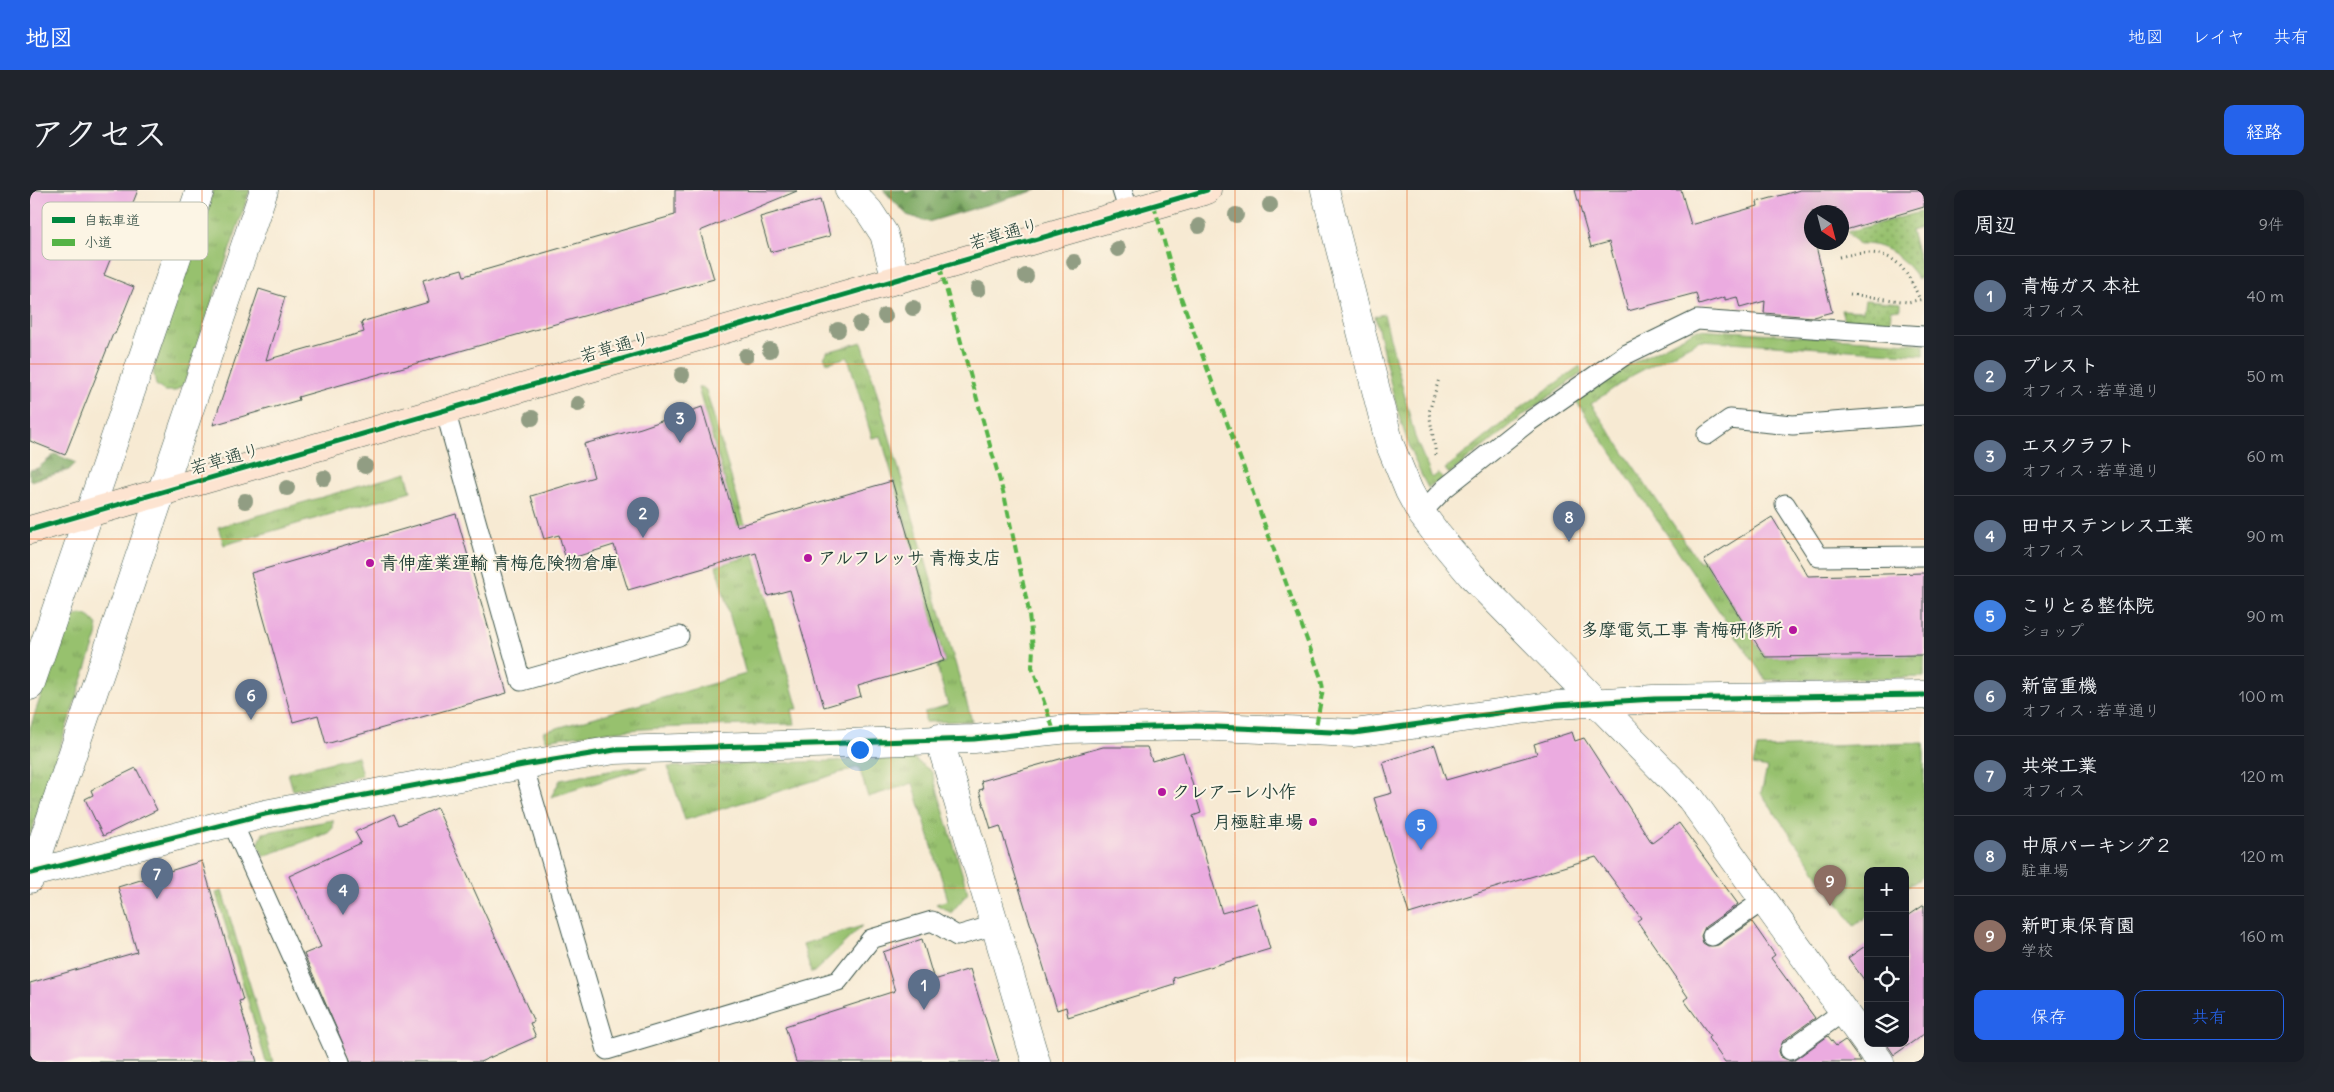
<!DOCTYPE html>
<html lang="ja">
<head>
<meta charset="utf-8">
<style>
  :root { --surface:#171b24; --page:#20242c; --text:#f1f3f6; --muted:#9ea1a6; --line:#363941; --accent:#2563eb }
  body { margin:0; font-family:Delius,"Klee One",sans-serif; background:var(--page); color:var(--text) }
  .controls { position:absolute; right:15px; bottom:15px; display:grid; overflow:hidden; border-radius:10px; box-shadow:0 5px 20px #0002 }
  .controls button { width:45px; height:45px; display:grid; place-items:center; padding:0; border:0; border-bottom:1px solid var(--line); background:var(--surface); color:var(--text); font:25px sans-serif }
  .compass { position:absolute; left:1774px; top:15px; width:45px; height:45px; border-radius:50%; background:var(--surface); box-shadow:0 5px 20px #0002; rotate:144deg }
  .you { position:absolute; left:829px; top:559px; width:18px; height:18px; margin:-12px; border:4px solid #fff; border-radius:50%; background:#1a73e8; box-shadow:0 0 0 8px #1a73e833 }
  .badge { display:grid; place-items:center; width:32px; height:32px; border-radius:50%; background:var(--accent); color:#fff; font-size:16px; font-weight:700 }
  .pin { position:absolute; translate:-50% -41px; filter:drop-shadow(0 1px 2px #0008) }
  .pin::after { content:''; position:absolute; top:26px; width:18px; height:15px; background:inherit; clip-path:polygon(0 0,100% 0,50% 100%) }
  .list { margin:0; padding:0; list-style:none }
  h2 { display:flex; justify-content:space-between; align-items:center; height:65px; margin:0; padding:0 20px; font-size:21px }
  h2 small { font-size:16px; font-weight:400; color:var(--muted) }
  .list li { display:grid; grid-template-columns:32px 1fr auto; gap:15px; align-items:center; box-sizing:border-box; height:80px; padding:0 20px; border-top:1px solid var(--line) }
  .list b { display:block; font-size:19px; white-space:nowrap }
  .list p { margin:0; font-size:16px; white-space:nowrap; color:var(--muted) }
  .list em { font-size:16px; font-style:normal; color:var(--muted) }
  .actions { display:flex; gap:10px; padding:15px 20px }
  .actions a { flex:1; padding:11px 0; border:1px solid var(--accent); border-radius:10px; text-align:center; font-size:18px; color:var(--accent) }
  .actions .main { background:var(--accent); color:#fff }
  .icon { flex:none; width:28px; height:28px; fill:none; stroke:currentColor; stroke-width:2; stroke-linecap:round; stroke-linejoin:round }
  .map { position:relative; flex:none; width:1894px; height:872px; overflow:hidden; border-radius:10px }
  header { display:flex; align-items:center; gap:30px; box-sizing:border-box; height:70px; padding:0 25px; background:var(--accent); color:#fff }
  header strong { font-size:24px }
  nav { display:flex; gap:28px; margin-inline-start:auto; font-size:18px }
  .intro { display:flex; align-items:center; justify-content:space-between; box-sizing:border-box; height:120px; padding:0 30px }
  h1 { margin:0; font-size:35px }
  .button { padding:12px 22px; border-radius:10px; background:var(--accent); color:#fff; font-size:18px; font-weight:700 }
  main { display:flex; gap:30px; padding:0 30px }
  aside { flex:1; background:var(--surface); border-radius:10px; box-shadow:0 5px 20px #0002 }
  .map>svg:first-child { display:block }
</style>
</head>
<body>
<header>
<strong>地図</strong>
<nav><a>地図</a><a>レイヤ</a><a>共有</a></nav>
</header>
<div class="intro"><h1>アクセス</h1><a class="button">経路</a></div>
<main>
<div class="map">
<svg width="1894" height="872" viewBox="0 0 1894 872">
  <defs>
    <pattern id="grass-tufts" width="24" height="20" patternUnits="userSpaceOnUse" patternTransform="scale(1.25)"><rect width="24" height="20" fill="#97c16e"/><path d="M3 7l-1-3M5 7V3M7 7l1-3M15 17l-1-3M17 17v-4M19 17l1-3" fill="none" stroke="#7b9e5b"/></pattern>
    <pattern id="forest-firs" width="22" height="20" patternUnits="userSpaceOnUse" patternTransform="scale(1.25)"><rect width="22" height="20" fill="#79a761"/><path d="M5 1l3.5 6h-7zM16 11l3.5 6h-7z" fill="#638951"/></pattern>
    <pattern id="park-dots" width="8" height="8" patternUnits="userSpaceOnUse" patternTransform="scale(1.25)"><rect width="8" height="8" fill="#97c16e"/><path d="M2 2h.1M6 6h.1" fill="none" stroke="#7b9e5b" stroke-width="1.8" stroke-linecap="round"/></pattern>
  </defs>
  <rect width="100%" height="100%" fill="#fcf5e5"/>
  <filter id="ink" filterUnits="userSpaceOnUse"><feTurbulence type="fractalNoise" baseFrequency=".02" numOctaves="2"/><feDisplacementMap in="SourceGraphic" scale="10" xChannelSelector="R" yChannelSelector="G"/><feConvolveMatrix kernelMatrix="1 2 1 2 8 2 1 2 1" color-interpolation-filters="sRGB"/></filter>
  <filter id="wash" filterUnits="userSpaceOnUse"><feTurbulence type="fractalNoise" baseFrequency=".0096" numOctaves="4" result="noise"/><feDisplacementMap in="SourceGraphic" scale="20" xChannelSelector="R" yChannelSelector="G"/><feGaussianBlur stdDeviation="1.12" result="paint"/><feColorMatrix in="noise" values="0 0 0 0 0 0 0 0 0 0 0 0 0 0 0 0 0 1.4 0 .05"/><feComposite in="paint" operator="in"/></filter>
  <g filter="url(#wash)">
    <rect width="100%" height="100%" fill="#f7ead3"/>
    <!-- grass -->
    <g fill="url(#grass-tufts)" stroke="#5b7f51">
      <polygon points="183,0 220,0 154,194 145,201 134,201 126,195 123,180"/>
      <path d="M1354,124L1385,247L1402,288L1409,283L1413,289L1398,298C1369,245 1359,184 1345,126Z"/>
      <polygon points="1668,139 1894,154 1894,165 1670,150 1603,185 1561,214 1669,372 1674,370 1735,467 1894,465 1894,487 1736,490 1546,211 1597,176"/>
      <polygon points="832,152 942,531 895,532 895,522 918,515 907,476 915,472 851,246 842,248 818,167 797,173 794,166 797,162"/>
      <polygon points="1550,176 1552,183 1499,221 1419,284 1415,279 1495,215"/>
      <path d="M672,197L676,200L768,519H762L765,534C682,536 598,536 516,550L513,542L716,484L686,376L717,367L668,198Z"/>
      <polygon points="376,283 381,301 194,355 188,337"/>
      <path d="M51,424C62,426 70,434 67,446L0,646V538L34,437L41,428Z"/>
      <polygon points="1894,553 1894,686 1875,699 1875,681 1838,681 1838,726 1824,736 1731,603 1737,578 1723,575 1727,558"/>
      <polygon points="327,566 332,586 263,600 258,583"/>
      <polygon points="883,568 902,582 938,703 921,723 906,714 918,710 883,593 838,607 829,577 655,630 638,577"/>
      <polygon points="617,577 521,607 530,590 595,578"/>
      <polygon points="303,630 303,638 298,643 234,666 228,655 233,643"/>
      <polygon points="192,701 243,872 236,872 186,703"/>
      <polygon points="832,736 784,782 781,783 773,754"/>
    </g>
    <!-- forest -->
    <g fill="url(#forest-firs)" stroke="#4c724a">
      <polygon points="853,0 874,0 876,3 884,0 949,0 953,3 965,0 1007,0 898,32 877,25"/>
      <polygon points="25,264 46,273 39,280 0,291 0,280 8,278"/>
    </g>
    <!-- park -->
    <g fill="url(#park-dots)" stroke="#5b7f51">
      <path d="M1894,21V37L1881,41L1894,87L1888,89C1874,68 1854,52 1828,54L1817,42Z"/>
      <polygon points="1835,110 1871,113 1871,119 1861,120 1860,135 1814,131 1811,120 1833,121"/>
    </g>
    <g id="blocks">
      <!-- building -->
      <g fill="#ebabe0">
        <polygon points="0,0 108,0 74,85 104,97 85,144 83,144 35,265 0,251"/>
        <polygon points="645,0 767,1 670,41 684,89 268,207 269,210 183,235 229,99 255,107 236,170 334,142 331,132 399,112 393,90 432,79 434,86 645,25"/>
        <polygon points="1545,0 1651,0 1661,35 1728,16 1727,12 1770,0 1894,0 1894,17 1812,41 1812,22 1782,22 1782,52 1785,52 1802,122 1783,127 1734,123 1735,111 1710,118 1707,107 1695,110 1695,107 1669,115 1666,103 1598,121 1579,52 1561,57"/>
        <polygon points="790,10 800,46 740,62 730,27"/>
        <polygon points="672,217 707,336 862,291 914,471 828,496 831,506 794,517 760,400 738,406 726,363 598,400 584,355 536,370 529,345 514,349 501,306 564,287 554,254 611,238"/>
        <polygon points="426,324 477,503 296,554 288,525 263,532 221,383"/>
        <polygon points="1742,327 1778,386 1894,383 1894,465 1735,467 1674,370"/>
        <polygon points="1542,542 1545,551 1554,548 1622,653 1649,633 1708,714 1675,737 1671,746 1673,753 1678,756 1688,755 1722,732 1745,765 1741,768 1785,828 1753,851 1749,861 1751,867 1761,871 1766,869 1798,846 1806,856 1815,850 1831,872 1695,872 1678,848 1680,846 1654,810 1658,807 1645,788 1646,787 1607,731 1611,728 1566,667 1379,724 1344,608 1362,603 1353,572 1405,555 1416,590 1507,564 1504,554"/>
        <polygon points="1073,557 1117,557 1122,571 1153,562 1171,623 1163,626 1192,723 1227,713 1240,759 1143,788 1144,794 1038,827 1036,817 1027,820 970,636 961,639 949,600 953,599 951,591"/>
        <polygon points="106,578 127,620 73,646 55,609 63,605 61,600"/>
        <polygon points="407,618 504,832 500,833 506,847 450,872 321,872 274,764 291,757 259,686 331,653 325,642 364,624 369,635"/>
        <polygon points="172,671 213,810 209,811 227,872 0,872 0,793 107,762 88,697"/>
        <polygon points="1894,715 1894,844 1864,865 1856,853 1875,853 1875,728"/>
        <polygon points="892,749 904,790 940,779 969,872 766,872 755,836 865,801 853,762"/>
        <polygon points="1838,754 1838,795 1818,768"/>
      </g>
    </g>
  </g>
  <g filter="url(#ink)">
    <use href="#blocks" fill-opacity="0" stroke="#3f574c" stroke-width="1"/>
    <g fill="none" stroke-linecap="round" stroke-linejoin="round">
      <!-- lane casing -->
      <g stroke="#3f574c" stroke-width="21">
        <g id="lane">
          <polyline points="1092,0 1099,22"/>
          <polyline points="415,220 491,491 649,446"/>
          <polyline points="1677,245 1700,229 1763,235 1894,225"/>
          <polyline points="1755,314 1789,367 1894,366"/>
          <polyline points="1391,323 1415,298 1497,233 1595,165 1667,130 1894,146"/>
          <polyline points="493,575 577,860 808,791 841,749 902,731 927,746 965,735"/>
          <polyline points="202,632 310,872"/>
          <polyline points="1682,746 1734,710"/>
          <polyline points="1760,860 1814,821"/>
        </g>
      </g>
      <!-- street casing -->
      <g stroke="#3f574c" stroke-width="29">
        <g id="street">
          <polyline points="819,0 839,21 854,44 866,90"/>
          <polyline points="1295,0 1360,255 1379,301 1391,323 1406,343 1441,385 1661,609 1850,872"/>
          <polyline points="0,496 170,0"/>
          <polyline points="909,548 1006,872"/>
          <polyline points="2,683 235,624 493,575 585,560 944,549 1039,539 1164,536 1324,543 1527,515 1624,509 1894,505"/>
          <polyline points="0,689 234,0"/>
        </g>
      </g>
      <!-- secondary casing -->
      <g stroke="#3f574c" stroke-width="29">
        <polyline id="secondary" points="0,340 1177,0"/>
      </g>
      <!-- path -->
      <g stroke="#3f574c" stroke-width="3" stroke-dasharray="1 4" stroke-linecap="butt">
        <path d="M1809,67C1856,56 1872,67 1890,110"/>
        <polyline points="1820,104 1878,112 1894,109"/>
        <polyline points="1406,265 1399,222 1409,189"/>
      </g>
      <!-- lane -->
      <use href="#lane" stroke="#fff" stroke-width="19"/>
      <!-- street -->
      <use href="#street" stroke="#fff" stroke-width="28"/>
      <!-- secondary -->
      <use href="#secondary" stroke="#fde4d1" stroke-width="28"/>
      <!-- quiet -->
      <g stroke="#55b346" stroke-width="4" stroke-dasharray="8 4" stroke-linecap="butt">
        <polyline points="1124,15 1145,91 1291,488 1293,499 1285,542"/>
        <polyline points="910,77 975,309 998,417 1003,457 1002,477 1024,541"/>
      </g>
      <!-- cycleway casing -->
      <g stroke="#fcf5e5" stroke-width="8">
        <g id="cycleway">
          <polyline points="0,340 1177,0"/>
          <polyline points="2,683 235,624 493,575 585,560 944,549 1039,539 1164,536 1324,543 1527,515 1624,509 1894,505"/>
        </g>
      </g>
      <!-- cycleway -->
      <use href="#cycleway" stroke="#00873e" stroke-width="5"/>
    </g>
    <!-- trees -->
    <g fill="#919d83">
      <circle cx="1240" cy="15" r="8"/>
      <circle cx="1206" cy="25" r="8"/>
      <circle cx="1169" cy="36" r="8"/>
      <circle cx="1088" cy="59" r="8"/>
      <circle cx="1044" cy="72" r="8"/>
      <circle cx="996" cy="86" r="8"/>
      <circle cx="948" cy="99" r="8"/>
      <circle cx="883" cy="118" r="8"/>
      <circle cx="855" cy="126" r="8"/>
      <circle cx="830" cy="134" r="8"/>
      <circle cx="808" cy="140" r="8"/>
      <circle cx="740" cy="160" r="8"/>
      <circle cx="716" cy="166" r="8"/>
      <circle cx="652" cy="185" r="8"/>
      <circle cx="548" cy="214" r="8"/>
      <circle cx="502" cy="228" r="8"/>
      <circle cx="335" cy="276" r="8"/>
      <circle cx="294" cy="288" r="8"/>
      <circle cx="257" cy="298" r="8"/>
      <circle cx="215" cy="311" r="8"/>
    </g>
  </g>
  <!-- grid -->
  <path fill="none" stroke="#e8590c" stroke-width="1" stroke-opacity="0.55" d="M172,0V872M344,0V872M517,0V872M689,0V872M861,0V872M1033,0V872M1205,0V872M1377,0V872M1550,0V872M1722,0V872M0,174H1894M0,349H1894M0,523H1894M0,698H1838M1875,698H1894"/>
  <!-- markers -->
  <g fill="#b5179e" stroke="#fcf5e5" stroke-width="2">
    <circle cx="778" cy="368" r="5"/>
    <circle cx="340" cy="373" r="5"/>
    <circle cx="1763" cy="440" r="5"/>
    <circle cx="1132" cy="602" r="5"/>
    <circle cx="1283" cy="632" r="5"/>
  </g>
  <g text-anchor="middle" stroke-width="4" stroke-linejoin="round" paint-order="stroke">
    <!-- street labels -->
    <g font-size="18" fill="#1f3d34" stroke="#fcf5e5">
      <text transform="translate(974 44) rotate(-16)" y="6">若草通り</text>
      <text transform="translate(585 157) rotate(-16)" y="6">若草通り</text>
      <text transform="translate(195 269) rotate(-16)" y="6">若草通り</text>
    </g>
    <!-- poi labels -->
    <g font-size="18" font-weight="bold" fill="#1f3d34" stroke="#fcf5e5" text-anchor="start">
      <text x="788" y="374">アルフレッサ 青梅支店</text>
      <text x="350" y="379">青伸産業運輸 青梅危険物倉庫</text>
      <text x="1753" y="446" text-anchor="end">多摩電気工事 青梅研修所</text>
      <text x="1142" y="608">クレアーレ小作</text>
      <text x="1273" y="638" text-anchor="end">月極駐車場</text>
    </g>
  </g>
  <!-- legend -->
  <rect x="12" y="12" width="166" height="58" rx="8" fill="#fcf5e5" stroke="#babeb0" stroke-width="1"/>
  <rect x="22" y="27" width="23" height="6" fill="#00873e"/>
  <rect x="22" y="49" width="23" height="7" fill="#55b346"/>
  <g font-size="14" fill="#1f3d34">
    <text x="54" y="35">自転車道</text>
    <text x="54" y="57">小道</text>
  </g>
</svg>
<div class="controls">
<button>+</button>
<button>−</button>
<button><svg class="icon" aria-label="locate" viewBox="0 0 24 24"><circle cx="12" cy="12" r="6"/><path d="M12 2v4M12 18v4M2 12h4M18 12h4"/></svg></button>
<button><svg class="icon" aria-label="layers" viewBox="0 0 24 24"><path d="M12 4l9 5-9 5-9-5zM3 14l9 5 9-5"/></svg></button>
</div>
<svg class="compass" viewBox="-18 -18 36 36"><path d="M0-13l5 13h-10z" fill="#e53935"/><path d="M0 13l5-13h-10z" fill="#9ea1a6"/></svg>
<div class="you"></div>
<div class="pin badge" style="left:894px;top:820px;background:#5c6f8a">1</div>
<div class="pin badge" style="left:613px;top:348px;background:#5c6f8a">2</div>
<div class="pin badge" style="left:650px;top:253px;background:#5c6f8a">3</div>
<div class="pin badge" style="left:313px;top:725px;background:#5c6f8a">4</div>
<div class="pin badge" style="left:1391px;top:660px;background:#3f7fe0">5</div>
<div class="pin badge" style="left:221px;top:530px;background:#5c6f8a">6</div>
<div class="pin badge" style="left:127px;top:709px;background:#5c6f8a">7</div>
<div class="pin badge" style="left:1539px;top:352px;background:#5c6f8a">8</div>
<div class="pin badge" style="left:1800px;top:716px;background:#8d6e63">9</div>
</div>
<aside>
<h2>周辺<small>9件</small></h2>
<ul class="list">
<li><span class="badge" style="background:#5c6f8a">1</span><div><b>青梅ガス 本社</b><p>オフィス</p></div><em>40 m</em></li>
<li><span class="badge" style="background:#5c6f8a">2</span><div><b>プレスト</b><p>オフィス · 若草通り</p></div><em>50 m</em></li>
<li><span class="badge" style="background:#5c6f8a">3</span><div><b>エスクラフト</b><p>オフィス · 若草通り</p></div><em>60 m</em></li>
<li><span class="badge" style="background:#5c6f8a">4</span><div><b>田中ステンレス工業</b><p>オフィス</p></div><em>90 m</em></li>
<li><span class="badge" style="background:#3f7fe0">5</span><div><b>こりとる整体院</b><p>ショップ</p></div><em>90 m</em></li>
<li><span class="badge" style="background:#5c6f8a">6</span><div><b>新富重機</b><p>オフィス · 若草通り</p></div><em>100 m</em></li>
<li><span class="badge" style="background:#5c6f8a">7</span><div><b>共栄工業</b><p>オフィス</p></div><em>120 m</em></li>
<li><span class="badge" style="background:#5c6f8a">8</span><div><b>中原パーキング２</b><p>駐車場</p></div><em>120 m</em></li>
<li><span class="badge" style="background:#8d6e63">9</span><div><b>新町東保育園</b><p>学校</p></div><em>160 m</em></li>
</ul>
<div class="actions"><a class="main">保存</a><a>共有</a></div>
</aside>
</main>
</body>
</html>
